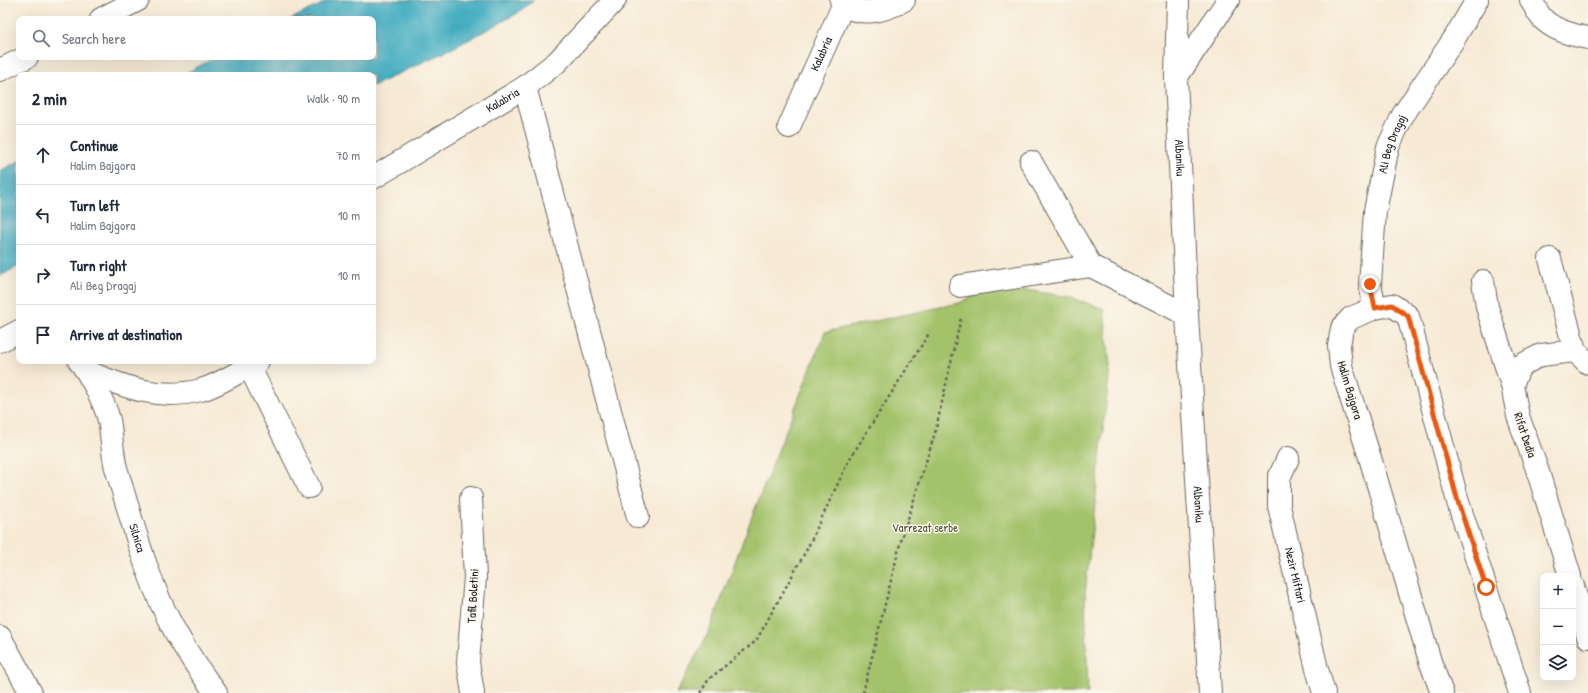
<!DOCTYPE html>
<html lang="en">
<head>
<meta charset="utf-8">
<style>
  :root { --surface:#fff; --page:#f2f2f3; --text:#1f2937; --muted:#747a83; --line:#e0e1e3 }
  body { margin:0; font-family:"Patrick Hand",sans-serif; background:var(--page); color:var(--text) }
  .controls { position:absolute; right:12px; bottom:12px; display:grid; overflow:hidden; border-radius:8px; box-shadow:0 4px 16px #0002 }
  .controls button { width:36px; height:36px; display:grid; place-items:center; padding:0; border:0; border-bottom:1px solid var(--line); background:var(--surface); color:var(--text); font:20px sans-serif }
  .stop { position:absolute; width:12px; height:12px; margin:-9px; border:3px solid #ea580c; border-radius:50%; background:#fff }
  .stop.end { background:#ea580c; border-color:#fff; box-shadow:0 1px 4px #0008 }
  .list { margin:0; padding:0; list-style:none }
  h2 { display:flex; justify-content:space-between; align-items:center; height:52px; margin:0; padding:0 16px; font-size:17px }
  h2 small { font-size:13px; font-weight:400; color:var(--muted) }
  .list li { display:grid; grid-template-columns:26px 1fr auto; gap:12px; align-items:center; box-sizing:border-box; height:60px; padding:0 16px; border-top:1px solid var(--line) }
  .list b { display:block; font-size:15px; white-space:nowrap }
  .list p { margin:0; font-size:13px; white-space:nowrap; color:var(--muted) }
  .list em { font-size:13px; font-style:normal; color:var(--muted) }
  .icon { flex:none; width:22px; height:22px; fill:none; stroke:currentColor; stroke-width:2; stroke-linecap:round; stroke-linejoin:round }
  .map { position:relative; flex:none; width:1588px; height:693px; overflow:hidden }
  .search { position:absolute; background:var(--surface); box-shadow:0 4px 16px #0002; left:16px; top:16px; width:360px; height:44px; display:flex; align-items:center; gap:10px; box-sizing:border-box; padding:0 14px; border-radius:8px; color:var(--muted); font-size:15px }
  .panel { position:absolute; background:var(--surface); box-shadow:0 4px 16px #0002; left:16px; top:72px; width:360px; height:292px; border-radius:8px }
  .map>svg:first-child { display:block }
</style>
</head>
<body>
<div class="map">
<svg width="1588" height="693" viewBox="0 0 1588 693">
  <rect width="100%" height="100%" fill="#fbf7ec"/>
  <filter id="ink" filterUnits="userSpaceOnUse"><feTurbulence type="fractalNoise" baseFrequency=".025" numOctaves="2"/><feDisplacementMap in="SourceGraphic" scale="8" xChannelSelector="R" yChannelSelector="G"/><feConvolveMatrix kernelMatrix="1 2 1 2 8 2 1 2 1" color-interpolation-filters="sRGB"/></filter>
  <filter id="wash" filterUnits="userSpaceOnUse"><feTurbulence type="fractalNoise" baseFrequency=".012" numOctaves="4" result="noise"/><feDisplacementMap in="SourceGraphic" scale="16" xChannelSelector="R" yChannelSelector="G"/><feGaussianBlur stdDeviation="0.9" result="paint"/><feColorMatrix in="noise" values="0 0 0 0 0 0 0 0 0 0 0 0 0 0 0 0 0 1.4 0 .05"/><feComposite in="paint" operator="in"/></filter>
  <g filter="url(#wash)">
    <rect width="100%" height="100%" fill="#f7ead5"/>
    <!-- green -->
    <polygon fill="#a3c26a" stroke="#606f43" points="995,285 1069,297 1104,309 1110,367 1085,594 1088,693 676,693 709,632 751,519 825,332 959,303"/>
    <!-- water -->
    <g fill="#41abc0" stroke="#2e646e">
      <polygon points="330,0 534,0 520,12 459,45 373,86 373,75 182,75 216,57 373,57 373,19 291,19"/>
      <polygon points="19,161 19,266 0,276 0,171"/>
    </g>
  </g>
  <g filter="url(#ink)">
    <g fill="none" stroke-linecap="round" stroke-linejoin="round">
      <!-- minor casing -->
      <g stroke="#69645d" stroke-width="24">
        <g id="minor">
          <path d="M841,0C856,20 887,10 904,0"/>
          <path d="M1531,0C1534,5 1537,12 1541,17C1552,30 1572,35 1588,38"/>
          <polyline points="101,19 138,0"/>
          <polyline points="0,70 27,57"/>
          <polyline points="1176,78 1228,0"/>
          <polyline points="525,87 638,517"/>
          <path id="s1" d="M789,127L844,3"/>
          <polyline points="1031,162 1091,266 1187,315"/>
          <path id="s2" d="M373,178L525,87L557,62L615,0"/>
          <polyline points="1550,259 1575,351"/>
          <polyline points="1483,281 1487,307 1512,385"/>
          <polyline points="960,286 1091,266"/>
          <path id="s3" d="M1375,308L1370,284L1375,211L1388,147L1403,115L1454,39L1477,0"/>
          <polyline points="0,341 19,331"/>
          <path id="s4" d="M79,361C90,374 105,404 109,420C112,436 112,452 116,468C133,523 147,582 176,633C188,654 201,673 216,693"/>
          <polyline points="249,366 309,487"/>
          <path d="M88,372C125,387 159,401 201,390C221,384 240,371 258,361"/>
          <path id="s5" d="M1288,458L1279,478V506L1317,669L1324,693"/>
          <polyline points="471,498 475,577 468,662 473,693"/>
          <polyline points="1570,576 1538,472 1518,416 1512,385 1520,366 1541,355 1575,351 1588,363"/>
          <polyline points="1573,586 1588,637"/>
          <polyline points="0,637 31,693"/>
          <polyline points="1442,693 1430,661 1371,461 1341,366 1339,346 1342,328 1351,318 1375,308 1392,305 1408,316 1458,502 1520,693"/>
        </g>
      </g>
      <!-- major casing -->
      <g stroke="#69645d" stroke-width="24">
        <g id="major">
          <path id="s6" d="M1178,0L1176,78L1187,315L1210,693"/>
        </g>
      </g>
      <!-- path -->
      <g stroke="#69645d" stroke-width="2.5" stroke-dasharray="3 3" stroke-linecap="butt">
        <polyline points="700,693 709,679 756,641 807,549 849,460 930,332"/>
        <polyline points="863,693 900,544 935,433 961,318"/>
      </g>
      <!-- minor -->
      <use href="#minor" stroke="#fff" stroke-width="22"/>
      <!-- major -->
      <use href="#major" stroke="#fff" stroke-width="22"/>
    </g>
  </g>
  <g fill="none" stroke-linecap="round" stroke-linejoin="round" filter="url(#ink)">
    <!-- route -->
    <polyline stroke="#ea580c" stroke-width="5" points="1370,284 1375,308 1392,305 1408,316 1458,502 1486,587"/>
  </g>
  <g text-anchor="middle" stroke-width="3" stroke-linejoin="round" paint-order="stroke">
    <!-- street labels -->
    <g font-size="12" fill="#1c1c1c" stroke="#fbf7ec">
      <text dy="4" stroke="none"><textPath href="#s1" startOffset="80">Kalabria</textPath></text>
      <text dy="4" stroke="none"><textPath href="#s2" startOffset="151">Kalabria</textPath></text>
      <text dy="4" stroke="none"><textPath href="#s3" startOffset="167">Ali Beg Dragaj</textPath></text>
      <text dy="4" stroke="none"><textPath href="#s6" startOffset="158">Albaniku</textPath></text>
      <text transform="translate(1350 390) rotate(73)" y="4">Halim Bajgora</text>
      <text transform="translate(1525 435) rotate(71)" y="4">Rifat Dedia</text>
      <text dy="4" stroke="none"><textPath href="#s6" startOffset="505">Albaniku</textPath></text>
      <text dy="4" stroke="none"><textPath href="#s4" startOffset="188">Silnica</textPath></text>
      <text dy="4" stroke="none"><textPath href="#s5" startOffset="121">Nezir Miftari</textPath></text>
      <text transform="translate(473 596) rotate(-87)" y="4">Tafil Boletini</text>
    </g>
    <!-- park labels -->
    <g font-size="12" fill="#4b5637" stroke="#fbf7ec">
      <text x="925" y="532">Varrezat serbe</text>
    </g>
  </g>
</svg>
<div class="controls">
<button>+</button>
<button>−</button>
<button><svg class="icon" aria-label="layers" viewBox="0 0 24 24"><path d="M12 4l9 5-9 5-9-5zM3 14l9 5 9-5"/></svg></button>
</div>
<div class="stop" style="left:1486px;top:587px"></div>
<div class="stop end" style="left:1370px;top:284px"></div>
<div class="search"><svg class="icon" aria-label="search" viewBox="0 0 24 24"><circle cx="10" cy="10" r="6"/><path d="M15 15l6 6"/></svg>Search here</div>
<section class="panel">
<h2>2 min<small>Walk · 90 m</small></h2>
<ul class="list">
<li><svg class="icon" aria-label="ahead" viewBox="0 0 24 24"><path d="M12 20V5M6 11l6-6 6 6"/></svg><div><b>Continue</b><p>Halim Bajgora</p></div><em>70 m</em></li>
<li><svg class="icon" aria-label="left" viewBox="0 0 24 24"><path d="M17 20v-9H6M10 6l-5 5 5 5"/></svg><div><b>Turn left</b><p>Halim Bajgora</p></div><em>10 m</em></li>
<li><svg class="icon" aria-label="right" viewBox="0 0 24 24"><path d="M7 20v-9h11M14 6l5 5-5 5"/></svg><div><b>Turn right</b><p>Ali Beg Dragaj</p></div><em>10 m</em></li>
<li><svg class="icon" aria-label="arrive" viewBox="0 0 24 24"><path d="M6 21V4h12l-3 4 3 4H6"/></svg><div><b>Arrive at destination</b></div></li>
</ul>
</section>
</div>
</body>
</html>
